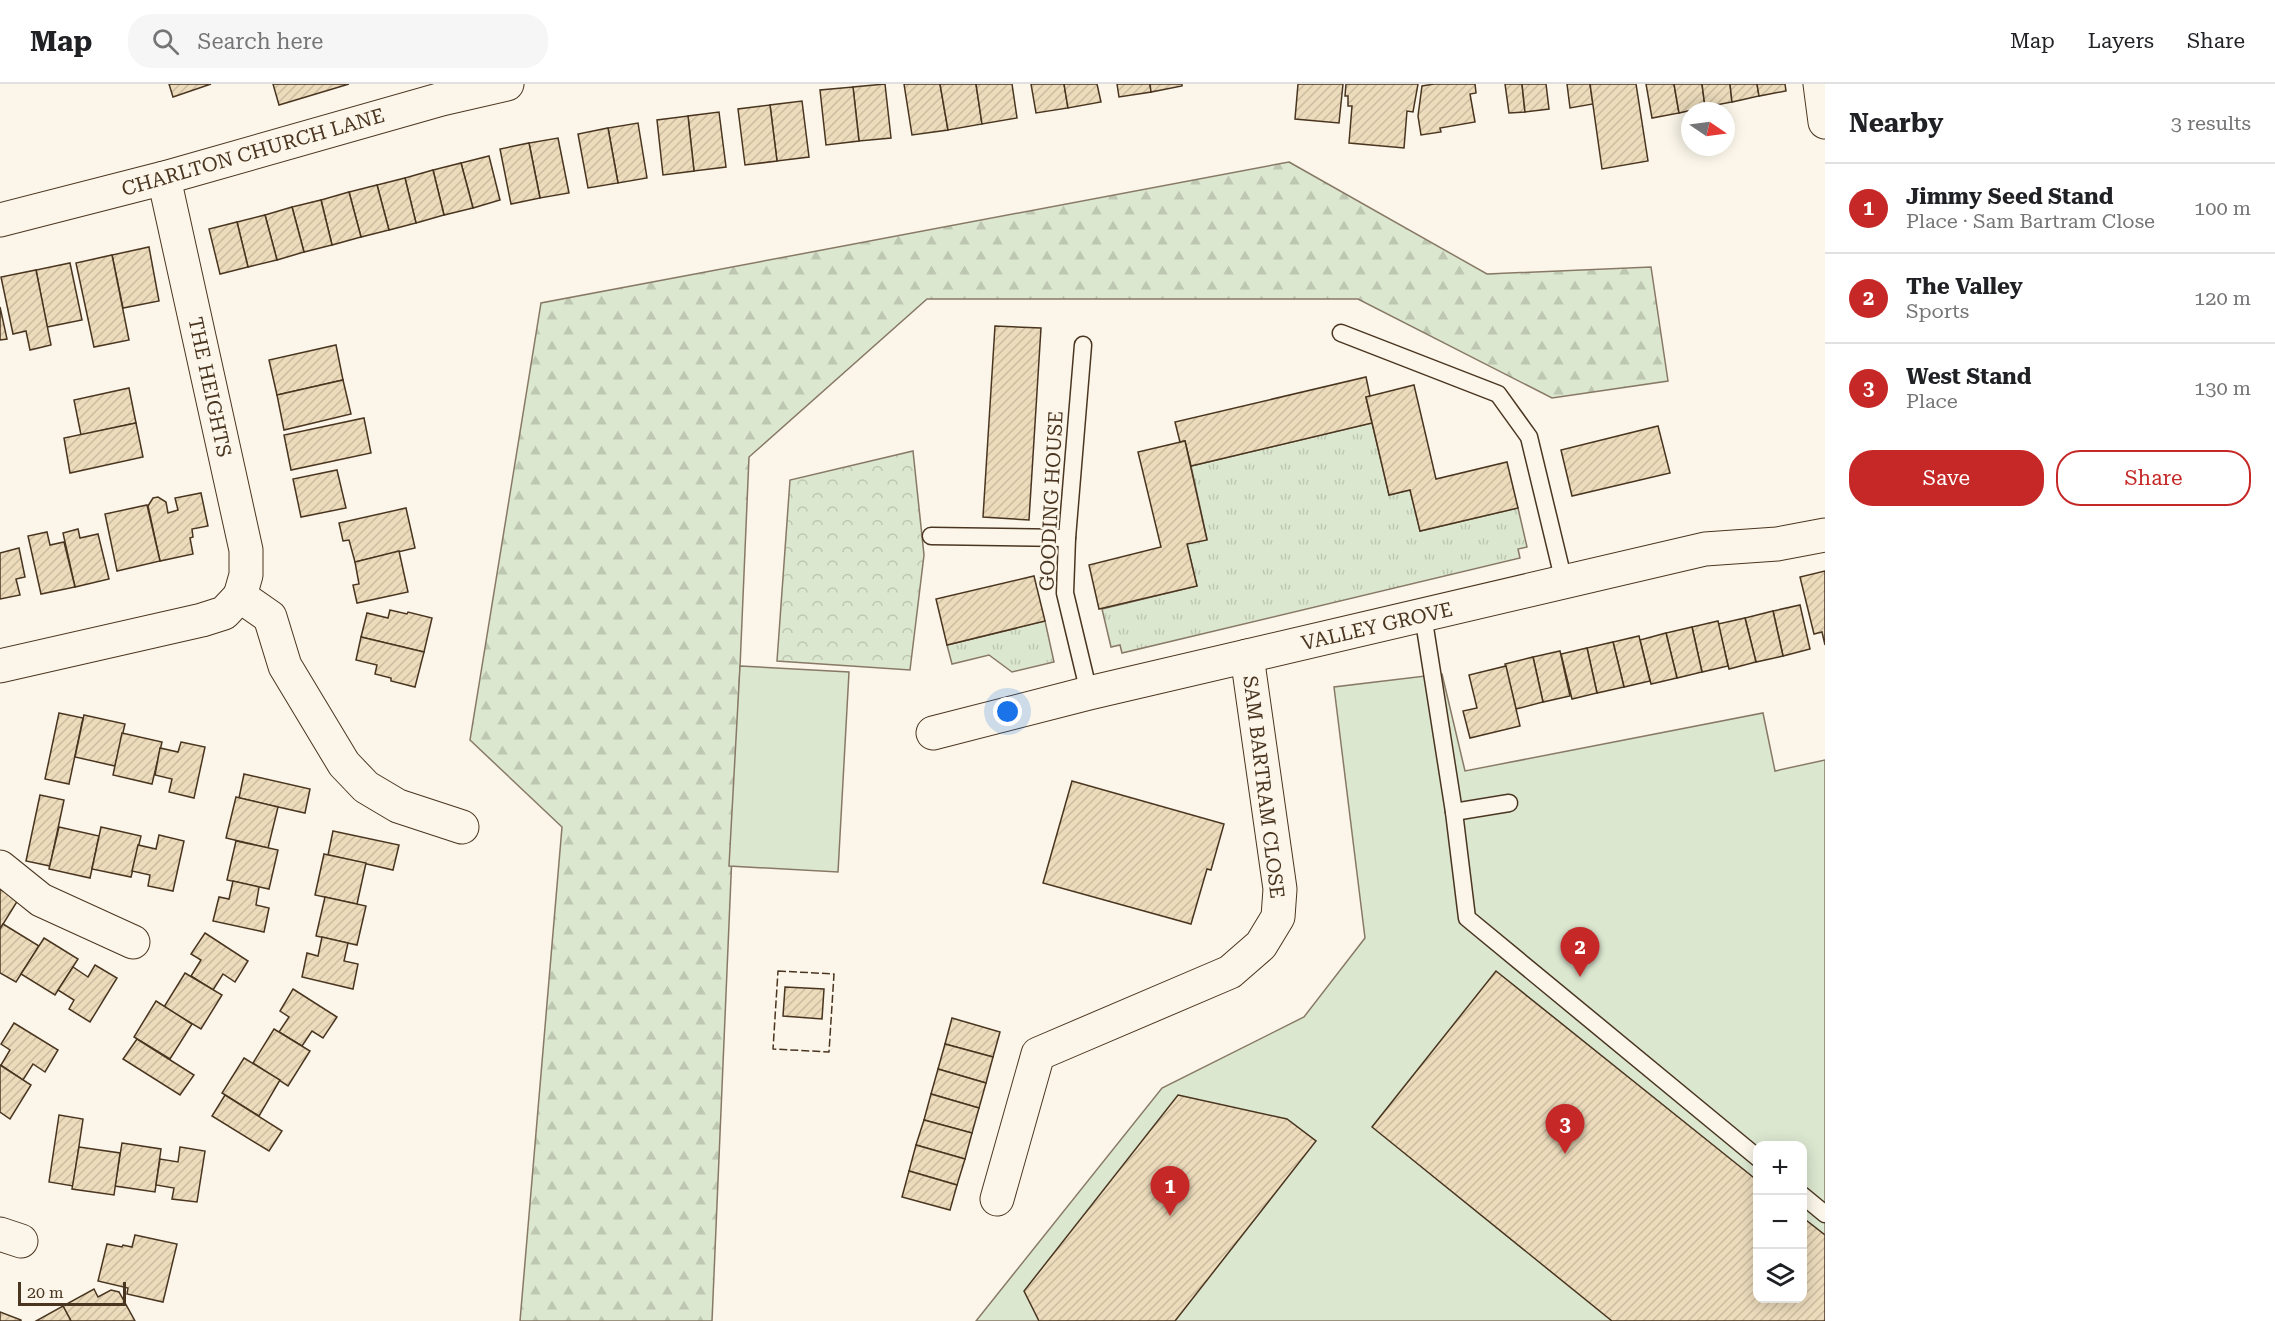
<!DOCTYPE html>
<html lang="en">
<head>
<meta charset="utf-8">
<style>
  :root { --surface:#fff; --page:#f6f6f6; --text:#202124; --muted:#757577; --line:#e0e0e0; --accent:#c62828 }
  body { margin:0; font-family:"Roboto Serif",serif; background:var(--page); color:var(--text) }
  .controls { position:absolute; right:18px; bottom:18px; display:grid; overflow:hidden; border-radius:12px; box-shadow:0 3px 15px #0003 }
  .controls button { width:54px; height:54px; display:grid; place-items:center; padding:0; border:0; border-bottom:2px solid var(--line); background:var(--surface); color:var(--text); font:30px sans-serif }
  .compass { position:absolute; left:1681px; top:18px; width:54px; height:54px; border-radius:50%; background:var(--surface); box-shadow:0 3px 15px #0003; rotate:103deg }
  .scale { position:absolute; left:18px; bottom:15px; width:108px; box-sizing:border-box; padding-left:6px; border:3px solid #4a3520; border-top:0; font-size:16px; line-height:21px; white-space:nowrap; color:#4a3520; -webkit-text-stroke:4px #fbf6e9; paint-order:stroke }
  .you { position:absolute; left:1008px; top:628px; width:21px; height:21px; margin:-15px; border:4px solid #fff; border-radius:50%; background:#1a73e8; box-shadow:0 0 0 9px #1a73e833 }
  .badge { display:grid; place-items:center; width:39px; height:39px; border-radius:50%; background:var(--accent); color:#fff; font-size:20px; font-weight:700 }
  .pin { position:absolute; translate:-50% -50px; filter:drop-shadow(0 2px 3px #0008) }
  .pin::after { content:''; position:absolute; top:32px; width:21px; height:18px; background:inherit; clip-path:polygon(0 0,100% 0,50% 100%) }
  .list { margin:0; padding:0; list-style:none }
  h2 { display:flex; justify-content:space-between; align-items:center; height:78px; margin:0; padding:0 24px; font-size:26px }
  h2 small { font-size:20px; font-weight:400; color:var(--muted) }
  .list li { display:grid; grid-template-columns:39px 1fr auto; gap:18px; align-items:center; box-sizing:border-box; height:90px; padding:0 24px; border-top:2px solid var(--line) }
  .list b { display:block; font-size:22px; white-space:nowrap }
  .list p { margin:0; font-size:20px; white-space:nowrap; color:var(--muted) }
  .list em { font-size:20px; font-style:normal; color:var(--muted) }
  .actions { display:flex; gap:12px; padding:18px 24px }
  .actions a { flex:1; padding:14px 0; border:2px solid var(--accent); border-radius:24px; text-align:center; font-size:21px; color:var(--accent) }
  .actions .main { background:var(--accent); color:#fff }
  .icon { flex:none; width:33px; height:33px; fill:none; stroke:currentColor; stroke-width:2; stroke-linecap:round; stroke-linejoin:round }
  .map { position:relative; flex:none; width:1825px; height:1237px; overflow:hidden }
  header { display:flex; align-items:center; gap:36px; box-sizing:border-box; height:84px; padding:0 30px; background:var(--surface); border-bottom:2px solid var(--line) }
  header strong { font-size:28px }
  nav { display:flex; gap:33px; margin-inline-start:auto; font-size:21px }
  .search { width:420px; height:54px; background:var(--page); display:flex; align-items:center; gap:15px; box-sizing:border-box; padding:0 21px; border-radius:24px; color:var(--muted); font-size:22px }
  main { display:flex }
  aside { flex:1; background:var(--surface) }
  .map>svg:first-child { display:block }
</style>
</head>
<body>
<header>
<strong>Map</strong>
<div class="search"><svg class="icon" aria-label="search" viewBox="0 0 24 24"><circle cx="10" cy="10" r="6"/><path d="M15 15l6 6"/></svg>Search here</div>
<nav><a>Map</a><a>Layers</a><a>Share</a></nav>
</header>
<main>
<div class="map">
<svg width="1825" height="1237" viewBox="0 0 1825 1237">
  <defs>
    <pattern id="grass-tufts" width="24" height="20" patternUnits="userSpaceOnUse" patternTransform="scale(1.5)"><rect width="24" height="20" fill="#dce7d0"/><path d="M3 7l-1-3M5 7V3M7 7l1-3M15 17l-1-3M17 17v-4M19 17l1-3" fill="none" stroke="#bec7b2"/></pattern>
    <pattern id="forest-firs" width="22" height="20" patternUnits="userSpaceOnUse" patternTransform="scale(1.5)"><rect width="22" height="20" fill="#dce7d0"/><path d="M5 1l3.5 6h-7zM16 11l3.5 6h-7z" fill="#bec7b2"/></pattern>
    <pattern id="park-crowns" width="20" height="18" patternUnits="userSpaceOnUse" patternTransform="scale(1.5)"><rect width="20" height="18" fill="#dce7d0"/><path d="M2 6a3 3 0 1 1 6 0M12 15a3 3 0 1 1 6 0" fill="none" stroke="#bec7b2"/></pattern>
    <pattern id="building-hatch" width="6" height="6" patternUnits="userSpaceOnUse" patternTransform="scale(1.5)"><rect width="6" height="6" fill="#ecdcbc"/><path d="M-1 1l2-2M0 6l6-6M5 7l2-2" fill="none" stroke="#ccbda1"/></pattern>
  </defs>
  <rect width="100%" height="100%" fill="#fbf6e9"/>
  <!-- grass -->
  <g fill="url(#grass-tufts)" stroke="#887966" stroke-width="1.5">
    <polygon points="1372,339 1389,411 1410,406 1420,447 1518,424 1527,463 1518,465 1520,474 1122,569 1120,561 1111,563 1102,525 1197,502 1187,460 1207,455 1191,382"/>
    <polygon points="1045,537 1054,578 1012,588 989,571 952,580 947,561"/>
  </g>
  <!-- forest -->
  <polygon fill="url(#forest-firs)" stroke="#887966" stroke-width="1.5" points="1289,78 1487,190 1651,183 1668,297 1552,314 1358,215 927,215 749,373 712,1237 520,1237 562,743 470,656 541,219"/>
  <!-- park -->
  <polygon fill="url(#park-crowns)" stroke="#887966" stroke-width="1.5" points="913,367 924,471 910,586 777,577 790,396"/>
  <!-- pitch -->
  <g fill="#dce7d0" stroke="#887966" stroke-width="1.5" fill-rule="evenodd">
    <polygon points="740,582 849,588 838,788 729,782"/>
    <path d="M1442,590L1465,687L1763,629L1775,687L1825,676V1237H976L1162,1004L1304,933L1365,854L1334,603ZM1758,1062H1802V1214H1758Z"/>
  </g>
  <!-- building -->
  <g fill="url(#building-hatch)" stroke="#4a3520" stroke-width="1.5">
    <polygon points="169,0 211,0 173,13"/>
    <polygon points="273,0 349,0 279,21"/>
    <polygon points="885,0 891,54 859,57 853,3"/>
    <polygon points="904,0 940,0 948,46 912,51"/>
    <polygon points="940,0 976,0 982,40 948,46"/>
    <polygon points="976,0 1012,0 1017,34 982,40"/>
    <polygon points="1031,0 1064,0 1068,24 1036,29"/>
    <polygon points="1064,0 1097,0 1101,18 1068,24"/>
    <polygon points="1117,0 1150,0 1151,8 1119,13"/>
    <polygon points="1150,0 1182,0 1182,2 1151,8"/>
    <polygon points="1298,0 1343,0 1339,39 1295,35"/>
    <polygon points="1346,0 1418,0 1413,28 1407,27 1404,64 1349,59 1352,22 1348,22 1348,12 1345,12"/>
    <polygon points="1434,0 1475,0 1476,9 1470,10 1475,38 1440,44 1441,48 1421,51 1418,32 1422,2"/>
    <polygon points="1505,0 1522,0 1525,28 1509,29"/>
    <polygon points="1522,0 1546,0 1549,25 1525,28"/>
    <polygon points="1567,0 1590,0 1593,20 1570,24"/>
    <polygon points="1590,0 1636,0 1648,77 1602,85"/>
    <polygon points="1646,0 1674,0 1679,29 1652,34"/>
    <polygon points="1674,0 1702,0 1705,23 1679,29"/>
    <polygon points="1702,0 1730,0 1732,18 1705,23"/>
    <polygon points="1730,0 1757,0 1759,12 1732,18"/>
    <polygon points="1757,0 1785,0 1786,7 1759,12"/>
    <polygon points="853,3 859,57 826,61 820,6"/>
    <polygon points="802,17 809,73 777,77 770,21"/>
    <polygon points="770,21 777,77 745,81 738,25"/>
    <polygon points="719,28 726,83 694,87 688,32"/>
    <polygon points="688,32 694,87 663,91 657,36"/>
    <polygon points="638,39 647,94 618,99 608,44"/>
    <polygon points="608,44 618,99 588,104 578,50"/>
    <polygon points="558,54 569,109 540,114 529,59"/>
    <polygon points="529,59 540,114 511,120 500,65"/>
    <polygon points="489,72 500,116 473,124 461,79"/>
    <polygon points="461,79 473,124 444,131 433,86"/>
    <polygon points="433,86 444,131 416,139 405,94"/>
    <polygon points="405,94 416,139 389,146 377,101"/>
    <polygon points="377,101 389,146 361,153 349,108"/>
    <polygon points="349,108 361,153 332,161 321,116"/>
    <polygon points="321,116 332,161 304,168 292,123"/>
    <polygon points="292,123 304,168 277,176 265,131"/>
    <polygon points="265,131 277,176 248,183 237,138"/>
    <polygon points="237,138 248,183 220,190 209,145"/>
    <polygon points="149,163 159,217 123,224 112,171"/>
    <polygon points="112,171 129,256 94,263 76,179"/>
    <polygon points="70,179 82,236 47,243 36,186"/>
    <polygon points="36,186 51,261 30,266 26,247 13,250 1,193"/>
    <polygon points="0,223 7,255 0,256"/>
    <polygon points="995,242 1041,244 1029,436 983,433"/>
    <polygon points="336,261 343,296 277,311 269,276"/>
    <polygon points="1366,293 1370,312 1366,313 1372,339 1191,382 1185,357 1180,358 1175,338"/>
    <polygon points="343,296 351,330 284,346 277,311"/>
    <polygon points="1414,301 1436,395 1507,378 1518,424 1420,447 1410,406 1389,411 1366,313"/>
    <polygon points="129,304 136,339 81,351 74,316"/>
    <polygon points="364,334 371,369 291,386 284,351"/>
    <polygon points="136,339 143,373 70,389 64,354"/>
    <polygon points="1658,342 1670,389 1572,412 1561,366"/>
    <polygon points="1185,357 1207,456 1187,460 1197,502 1099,525 1089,481 1161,463 1138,368"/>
    <polygon points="337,386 346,424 301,433 293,395"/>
    <polygon points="201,409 208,442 192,445 193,453 190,454 193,470 160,477 148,422 153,414 158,413 166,418 168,429 178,426 175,414"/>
    <polygon points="147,421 160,477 117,487 105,430"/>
    <polygon points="406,424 415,464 355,478 349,456 343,457 339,439"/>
    <polygon points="78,445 80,454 98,450 109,495 75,503 63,449"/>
    <polygon points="47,448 50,461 64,458 75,503 41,510 28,452"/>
    <polygon points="19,464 25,493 16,495 20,511 0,515 0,469"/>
    <polygon points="399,467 408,508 357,519 353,501 359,500 355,478"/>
    <polygon points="1825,487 1825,561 1822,548 1814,550 1800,493"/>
    <polygon points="1034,492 1045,537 947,561 936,515"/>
    <polygon points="1800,521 1810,565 1783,572 1773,527"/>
    <polygon points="390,526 407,530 408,528 432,534 424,568 361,553 367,529 388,534"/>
    <polygon points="1773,527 1783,572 1756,578 1745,534"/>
    <polygon points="1745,534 1756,578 1729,585 1718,540"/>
    <polygon points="1718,537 1728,582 1702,588 1692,543"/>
    <polygon points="1692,543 1702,588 1677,594 1666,549"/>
    <polygon points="1666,549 1677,594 1651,600 1640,556"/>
    <polygon points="1639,552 1650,597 1624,603 1613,558"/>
    <polygon points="361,553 424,568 415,603 391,597 391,594 375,590 377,581 356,576"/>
    <polygon points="1613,558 1624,603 1597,609 1587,564"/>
    <polygon points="1587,564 1597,609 1572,615 1561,570"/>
    <polygon points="1560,567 1570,612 1543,618 1533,573"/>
    <polygon points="1533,573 1543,618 1516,625 1505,580"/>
    <polygon points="1506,582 1520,642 1470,654 1463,627 1477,624 1469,591"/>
    <polygon points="59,629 83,634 69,700 45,695"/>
    <polygon points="84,631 125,640 115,682 75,673"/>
    <polygon points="122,649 162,658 152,700 113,691"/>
    <polygon points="181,658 205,663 194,714 169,708 172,695 155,691 160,664 178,668"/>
    <polygon points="244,690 310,705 305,729 239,714"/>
    <polygon points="1072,697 1224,740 1211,786 1207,785 1191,840 1043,799"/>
    <polygon points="40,711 64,716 50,782 26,777"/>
    <polygon points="236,713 278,723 268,764 226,754"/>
    <polygon points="59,743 99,752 90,794 49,785"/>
    <polygon points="101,743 141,752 131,793 92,785"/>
    <polygon points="333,747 399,761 393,786 328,771"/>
    <polygon points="159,751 184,757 173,807 148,802 150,791 132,787 138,761 156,765"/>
    <polygon points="236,757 278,766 269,805 227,796"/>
    <polygon points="324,770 366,779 357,820 315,811"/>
    <polygon points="233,797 259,803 256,821 269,824 264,848 213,837 219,813 229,815"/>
    <polygon points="0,805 18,816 0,845"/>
    <polygon points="325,813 366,822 357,861 316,852"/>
    <polygon points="3,840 39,862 16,898 0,889 0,845"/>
    <polygon points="205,849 248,877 235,898 223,890 213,906 191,892 201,876 191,870"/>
    <polygon points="322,853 348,859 344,877 358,880 353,905 302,893 307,869 318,872"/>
    <polygon points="44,854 78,875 55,911 21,890"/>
    <polygon points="95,881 117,894 90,938 69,925 74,916 58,906 73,883 88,893"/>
    <polygon points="1496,887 1758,1097 1758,1214 1802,1214 1802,1133 1825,1151 1825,1237 1612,1237 1372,1043"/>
    <polygon points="185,889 222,911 201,945 164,923"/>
    <polygon points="785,903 824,905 822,935 783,932"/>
    <polygon points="293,905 337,933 323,954 312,947 302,962 279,948 289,933 280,927"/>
    <polygon points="156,917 192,940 170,975 134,953"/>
    <polygon points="952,934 1000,948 993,973 945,960"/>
    <polygon points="14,939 58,966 45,988 33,980 23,996 1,981 10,966 1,960"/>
    <polygon points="274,945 310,967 288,1002 253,979"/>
    <polygon points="137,955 194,991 180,1011 123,975"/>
    <polygon points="945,960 993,973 986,999 938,985"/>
    <polygon points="244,974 280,996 259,1032 222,1009"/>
    <polygon points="0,981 31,1001 10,1035 0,1028"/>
    <polygon points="938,985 986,999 979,1024 931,1010"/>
    <polygon points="931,1010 979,1024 972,1049 924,1036"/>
    <polygon points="225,1011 282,1047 269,1067 212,1032"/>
    <polygon points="1178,1011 1287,1035 1316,1057 1175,1237 1039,1237 1024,1207"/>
    <polygon points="59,1031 83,1035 73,1102 49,1098"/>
    <polygon points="924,1036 972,1049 965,1075 916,1061"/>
    <polygon points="122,1059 161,1065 155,1108 115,1102"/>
    <polygon points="916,1061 965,1075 957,1101 909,1087"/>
    <polygon points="79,1063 120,1069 114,1111 72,1105"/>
    <polygon points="180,1063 205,1067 197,1118 172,1115 174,1104 156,1101 160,1075 178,1078"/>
    <polygon points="909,1087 957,1101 950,1126 902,1113"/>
    <polygon points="135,1151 177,1160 163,1218 127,1210 128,1204 98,1197 107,1160 122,1163 123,1161 132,1163"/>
    <polygon points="94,1205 98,1213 111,1206 119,1208 135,1237 71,1237 63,1222"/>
    <polygon points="63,1222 71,1237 36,1237"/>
    <polygon points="0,1228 21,1236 21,1237 0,1237"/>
  </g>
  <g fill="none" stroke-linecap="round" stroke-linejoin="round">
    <!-- lane casing -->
    <g stroke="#4a3520" stroke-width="19">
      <g id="lane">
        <polyline points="1341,249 1498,310 1529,353 1564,498"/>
        <polyline points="1083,261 1067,454 1065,509 1089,609"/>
        <polyline points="931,452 1067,454"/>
        <polyline points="1423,531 1454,728 1467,834 1758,1074"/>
        <polyline points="1454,728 1509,719"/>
        <polyline points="1802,1111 1825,1130"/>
      </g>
    </g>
    <!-- street casing -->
    <g stroke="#4a3520" stroke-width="35">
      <g id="street">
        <polyline points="1820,0 1825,38"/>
        <polyline points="164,94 246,466 246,491 240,512 270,533 285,582 344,680 366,703 398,722 462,743"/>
        <polyline points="0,582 202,536 224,529 240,512"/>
        <polyline points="933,649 1089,609 1705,465 1777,460 1825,451"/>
        <polyline points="0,783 41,816 133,858"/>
        <polyline points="997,1115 1038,970 1230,888 1261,861 1278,833 1280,805 1247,572"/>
        <polyline points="0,1150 21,1157"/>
      </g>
    </g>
    <!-- secondary casing -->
    <g stroke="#4a3520" stroke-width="35">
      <polyline id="secondary" points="0,136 164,94 442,15 507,0"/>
    </g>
    <!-- lane -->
    <use href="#lane" stroke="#fbf6e9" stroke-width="16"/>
    <!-- street -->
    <use href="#street" stroke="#fbf6e9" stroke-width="33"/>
    <!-- secondary -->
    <use href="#secondary" stroke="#fbf6e9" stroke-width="33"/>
    <!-- fence -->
    <polygon stroke="#4a3520" stroke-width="1.5" stroke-dasharray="8 3" stroke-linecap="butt" points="778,887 834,890 829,968 773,965"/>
  </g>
  <g text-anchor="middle" stroke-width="4.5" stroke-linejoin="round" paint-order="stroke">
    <!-- street labels -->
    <g font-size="20" fill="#4a3520" stroke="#fbf6e9">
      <text transform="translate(253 68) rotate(-16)" y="7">CHARLTON CHURCH LANE</text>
      <text transform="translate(210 303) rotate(78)" y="7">THE HEIGHTS</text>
      <text transform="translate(1051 417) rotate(-87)" y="7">GOODING HOUSE</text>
      <text transform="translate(1377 542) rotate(-13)" y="7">VALLEY GROVE</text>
      <text transform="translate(1264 703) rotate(83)" y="7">SAM BARTRAM CLOSE</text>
    </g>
  </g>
</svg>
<div class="controls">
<button>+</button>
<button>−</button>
<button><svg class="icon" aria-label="layers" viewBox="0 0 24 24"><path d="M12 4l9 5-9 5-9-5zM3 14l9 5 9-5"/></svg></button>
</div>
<svg class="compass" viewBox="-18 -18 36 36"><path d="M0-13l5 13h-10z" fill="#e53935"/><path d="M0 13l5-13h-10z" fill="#757577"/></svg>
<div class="scale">20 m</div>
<div class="you"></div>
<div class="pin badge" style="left:1170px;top:1132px">1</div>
<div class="pin badge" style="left:1580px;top:893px">2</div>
<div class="pin badge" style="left:1565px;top:1070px">3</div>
</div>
<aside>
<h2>Nearby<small>3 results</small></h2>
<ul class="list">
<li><span class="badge">1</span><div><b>Jimmy Seed Stand</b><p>Place · Sam Bartram Close</p></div><em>100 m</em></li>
<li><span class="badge">2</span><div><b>The Valley</b><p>Sports</p></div><em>120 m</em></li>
<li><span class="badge">3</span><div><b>West Stand</b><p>Place</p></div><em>130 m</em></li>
</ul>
<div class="actions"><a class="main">Save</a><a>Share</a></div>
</aside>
</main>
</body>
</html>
